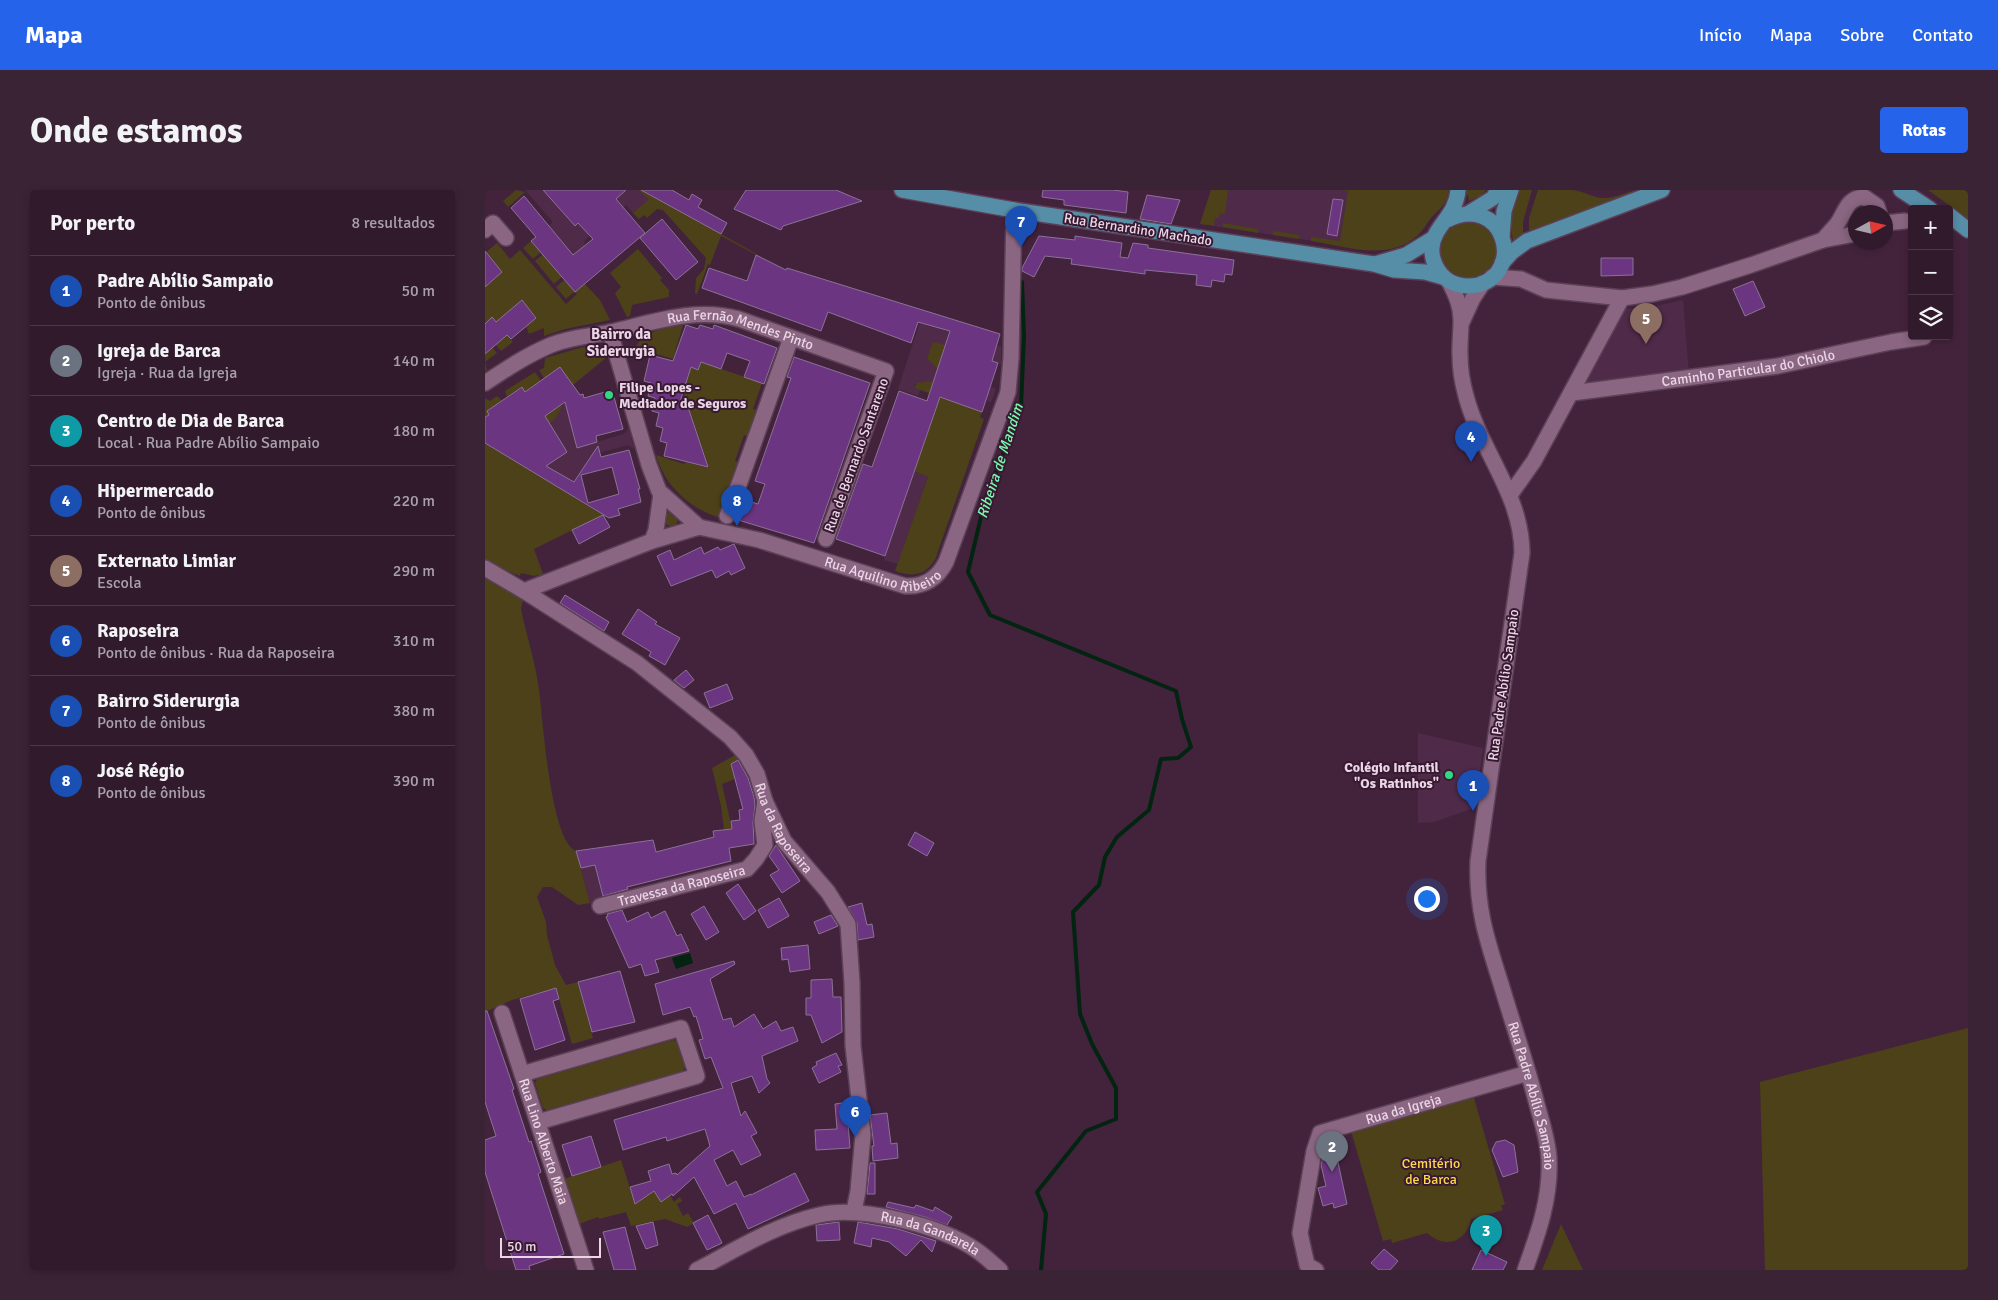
<!DOCTYPE html>
<html lang="pt">
<head>
<meta charset="utf-8">
<style>
  :root { --surface:#321a2d; --page:#3a2335; --text:#f1f3f6; --muted:#a8a1aa; --line:#4d3849; --accent:#2563eb }
  body { margin:0; font-family:Signika,sans-serif; background:var(--page); color:var(--text) }
  .controls { position:absolute; right:15px; top:15px; display:grid; overflow:hidden; border-radius:5px; box-shadow:0 2px 8px #0003 }
  .controls button { width:45px; height:45px; display:grid; place-items:center; padding:0; border:0; border-bottom:1px solid var(--line); background:var(--surface); color:var(--text); font:25px sans-serif }
  .compass { position:absolute; left:1363px; top:15px; width:45px; height:45px; border-radius:50%; background:var(--surface); box-shadow:0 2px 8px #0003; rotate:82deg }
  .scale { position:absolute; left:15px; bottom:12px; width:101px; box-sizing:border-box; padding-left:5px; border:2px solid #ebd6e6; border-top:0; font-size:14px; line-height:18px; white-space:nowrap; color:#ebd6e6; -webkit-text-stroke:4px #381932; paint-order:stroke }
  .you { position:absolute; left:941px; top:708px; width:18px; height:18px; margin:-12px; border:4px solid #fff; border-radius:50%; background:#1a73e8; box-shadow:0 0 0 8px #1a73e833 }
  .badge { display:grid; place-items:center; width:32px; height:32px; border-radius:50%; background:var(--accent); color:#fff; font-size:16px; font-weight:700 }
  .pin { position:absolute; translate:-50% -41px; filter:drop-shadow(0 1px 2px #0008) }
  .pin::after { content:''; position:absolute; top:26px; width:18px; height:15px; background:inherit; clip-path:polygon(0 0,100% 0,50% 100%) }
  .list { margin:0; padding:0; list-style:none }
  h2 { display:flex; justify-content:space-between; align-items:center; height:65px; margin:0; padding:0 20px; font-size:21px }
  h2 small { font-size:16px; font-weight:400; color:var(--muted) }
  .list li { display:grid; grid-template-columns:32px 1fr auto; gap:15px; align-items:center; box-sizing:border-box; height:70px; padding:0 20px; border-top:1px solid var(--line) }
  .list b { display:block; font-size:19px; white-space:nowrap }
  .list p { margin:0; font-size:16px; white-space:nowrap; color:var(--muted) }
  .list em { font-size:16px; font-style:normal; color:var(--muted) }
  .icon { flex:none; width:28px; height:28px; fill:none; stroke:currentColor; stroke-width:2; stroke-linecap:round; stroke-linejoin:round }
  .map { position:relative; flex:none; width:1483px; height:1080px; overflow:hidden; border-radius:5px }
  header { display:flex; align-items:center; gap:30px; box-sizing:border-box; height:70px; padding:0 25px; background:var(--accent); color:#fff }
  header strong { font-size:24px }
  nav { display:flex; gap:28px; margin-inline-start:auto; font-size:18px }
  .intro { display:flex; align-items:center; justify-content:space-between; box-sizing:border-box; height:120px; padding:0 30px }
  h1 { margin:0; font-size:35px }
  .button { padding:12px 22px; border-radius:5px; background:var(--accent); color:#fff; font-size:18px; font-weight:700 }
  main { display:flex; gap:30px; padding:0 30px }
  aside { flex:1; background:var(--surface); border-radius:5px; box-shadow:0 2px 8px #0003 }
  .map>svg:first-child { display:block }
</style>
</head>
<body>
<header>
<strong>Mapa</strong>
<nav><a>Início</a><a>Mapa</a><a>Sobre</a><a>Contato</a></nav>
</header>
<div class="intro"><h1>Onde estamos</h1><a class="button">Rotas</a></div>
<main>
<aside>
<h2>Por perto<small>8 resultados</small></h2>
<ul class="list">
<li><span class="badge" style="background:#1a4fb4">1</span><div><b>Padre Abílio Sampaio</b><p>Ponto de ônibus</p></div><em>50 m</em></li>
<li><span class="badge" style="background:#6b7280">2</span><div><b>Igreja de Barca</b><p>Igreja · Rua da Igreja</p></div><em>140 m</em></li>
<li><span class="badge" style="background:#0f9aa8">3</span><div><b>Centro de Dia de Barca</b><p>Local · Rua Padre Abílio Sampaio</p></div><em>180 m</em></li>
<li><span class="badge" style="background:#1a4fb4">4</span><div><b>Hipermercado</b><p>Ponto de ônibus</p></div><em>220 m</em></li>
<li><span class="badge" style="background:#8d6e63">5</span><div><b>Externato Limiar</b><p>Escola</p></div><em>290 m</em></li>
<li><span class="badge" style="background:#1a4fb4">6</span><div><b>Raposeira</b><p>Ponto de ônibus · Rua da Raposeira</p></div><em>310 m</em></li>
<li><span class="badge" style="background:#1a4fb4">7</span><div><b>Bairro Siderurgia</b><p>Ponto de ônibus</p></div><em>380 m</em></li>
<li><span class="badge" style="background:#1a4fb4">8</span><div><b>José Régio</b><p>Ponto de ônibus</p></div><em>390 m</em></li>
</ul>
</aside>
<div class="map">
<svg width="1483" height="1080" viewBox="0 0 1483 1080">
  <rect width="100%" height="100%" fill="#43233c"/>
  <!-- built -->
  <g fill="#502a49">
    <polygon points="42,0 153,0 165,9 148,23 141,15 100,50 99,57 91,68 64,36 68,32 41,1"/>
    <polygon points="726,0 898,0 868,57 715,34"/>
    <polygon points="1198,110 1204,186 1105,197 1101,190 1138,122 1141,119 1167,117"/>
    <polygon points="439,120 515,144 511,156 516,156 516,174 513,173 505,196 511,199 506,212 501,210 497,222 444,203 448,191 430,194 429,198 435,200 433,206 413,199"/>
    <polygon points="91,204 105,254 139,244 143,240 143,235 149,259 143,255 107,265 81,303 11,261 18,250 43,248 77,218 75,215"/>
    <polygon points="429,281 443,287 413,374 399,370 400,366 389,362 415,287"/>
    <polygon points="933,543 998,558 991,612 986,619 949,632 933,633"/>
    <polygon points="131,655 145,707 106,716 91,661"/>
  </g>
  <!-- green -->
  <g fill="#4c4118">
    <polygon points="31,0 40,2 23,17 18,11"/>
    <polygon points="153,0 156,0 256,55 283,71 236,46 225,75 223,74 212,104 210,104 211,88 219,79 221,68 178,20 172,19 162,28 159,25 154,29 148,23 164,9"/>
    <polygon points="726,0 743,0 740,24 735,23 734,28 730,28 729,35 731,36 715,34"/>
    <path d="M856,0H964C963,14 955,18 946,28C941,34 938,41 932,46C903,72 860,56 826,51V47L855,51L863,1Z"/>
    <polygon points="979,0 1001,0 995,6 984,11 983,5 979,4"/>
    <polygon points="1033,0 1047,0 1038,32 1038,45 1028,52 1025,26"/>
    <path d="M1053,0C1064,0 1077,0 1088,0C1099,1 1108,8 1119,8C1133,8 1144,0 1157,0L1044,42V28Z"/>
    <polygon points="1443,0 1483,0 1483,29"/>
    <circle cx="983" cy="60" r="28"/>
    <polygon points="738,33 773,39 773,43 738,37"/>
    <polygon points="788,41 814,45 814,49 788,45"/>
    <polygon points="46,51 56,62 48,69 38,58"/>
    <polygon points="12,53 25,69 35,60 81,114 92,104 89,102 81,109 71,97 79,90 90,101 99,93 115,110 125,130 80,139 59,146 59,138 44,144 41,136 51,127 37,111 11,132 7,128 0,134 0,97 17,82 0,63"/>
    <polygon points="153,59 177,88 175,90 184,100 184,107 147,115 145,126 142,127 130,103 136,97 125,83"/>
    <polygon points="58,64 77,87 69,94 50,71"/>
    <path d="M198,135L188,169L161,161L157,163L156,167L147,164C157,140 175,139 198,135Z"/>
    <polygon points="22,145 28,152 16,161 10,154"/>
    <polygon points="448,152 460,155 452,179 442,168"/>
    <polygon points="7,157 12,163 0,172 2,180 0,181 0,163"/>
    <polygon points="98,157 113,159 122,167 88,195 59,188 54,180 59,178 60,168"/>
    <path d="M216,172L277,193L268,219L273,221L264,247L259,245L250,271L254,272L235,328C204,318 180,296 171,265L199,274L201,272L224,278L198,201L206,177L213,179Z"/>
    <polygon points="50,182 56,191 40,202 36,197 22,207 20,201"/>
    <polygon points="448,191 444,203 429,198 432,193"/>
    <polygon points="12,206 17,211 2,221 4,225 0,227 0,208 5,211"/>
    <path d="M455,207L497,222L495,227L499,229L450,370C440,386 427,387 410,381L443,287L429,281Z"/>
    <polygon points="75,215 77,217 70,229 53,240 49,234"/>
    <polygon points="0,253 118,325 49,359 58,384 49,386 36,383 35,386 0,372"/>
    <circle cx="186" cy="329" r="7"/>
    <path d="M0,387L38,409L36,419C41,444 49,467 53,493C58,522 64,650 91,661L105,713L93,715L67,697H58L52,707L61,732L62,745L70,775L81,795L93,792L108,848L87,854L71,798L27,810L0,822Z"/>
    <polygon points="252,564 257,568 246,575 250,589 237,594 247,639 239,640 236,616 227,578"/>
    <polygon points="1483,838 1483,1080 1280,1080 1275,892"/>
    <polygon points="188,850 191,851 200,877 198,881 62,920 58,918 50,893 52,889"/>
    <path d="M988,905L1020,1014L1016,1016L1018,1020L986,1029C981,1053 960,1059 942,1043L907,1053L906,1049L898,1051L866,941Z"/>
    <polygon points="136,970 150,1014 169,1001 176,1011 185,1005 189,1012 195,1007 197,1011 192,1014 198,1026 203,1023 209,1033 202,1037 180,1029 146,1036 141,1022 114,1029 113,1027 94,1034 79,989"/>
    <polygon points="1076,1034 1098,1080 1057,1080"/>
  </g>
  <!-- water -->
  <polygon fill="#032411" points="205,763 208,773 191,779 187,768"/>
  <g fill="none" stroke-linecap="round" stroke-linejoin="round">
    <!-- stream -->
    <polyline stroke="#032411" stroke-width="4" points="537,92 539,145 536,218 500,310 483,382 505,425 691,501 697,529 706,557 693,568 676,569 664,620 632,647 620,667 614,695 588,722 595,824 607,854 631,898 631,929 601,941 552,1002 561,1024 556,1080"/>
  </g>
  <!-- building -->
  <g fill="#6b3581" stroke="#8b7296" fill-rule="evenodd">
    <polygon points="58,0 141,0 131,9 160,43 90,102 46,51 51,47 26,18 39,6 88,65 108,49 93,33 90,36"/>
    <polygon points="156,0 187,0 204,10 207,4 217,10 213,17 242,33 236,44"/>
    <polygon points="261,0 351,0 377,11 298,36 296,40 249,19"/>
    <polygon points="558,0 628,0 643,2 641,23 579,15 579,10 557,7"/>
    <polygon points="662,5 695,10 686,34 655,29"/>
    <polygon points="848,9 858,10 852,46 842,44"/>
    <polygon points="177,29 213,72 191,90 155,48"/>
    <polygon points="554,46 590,50 590,46 637,53 635,67 643,68 648,53 663,55 663,58 749,70 747,85 740,84 739,92 727,90 726,97 711,95 712,85 660,80 660,84 586,74 587,69 560,66 549,87 537,81 537,78"/>
    <polygon points="0,61 17,82 0,97"/>
    <polygon points="271,65 301,80 302,78 515,144 507,171 513,173 497,222 455,207 400,366 351,349 378,274 387,277 414,201 442,211 465,141 433,132 426,153 343,122 336,141 217,98 224,78 262,91"/>
    <polygon points="1116,68 1148,68 1148,85 1116,86"/>
    <polygon points="1268,91 1280,117 1260,126 1248,99"/>
    <polygon points="37,110 51,128 26,149 22,145 0,164 0,134 7,127 11,132"/>
    <polygon points="201,135 213,139 215,135 228,139 229,135 292,158 279,194 259,187 265,171 242,163 236,179 216,172 213,180 206,177 194,215 203,217 223,277 179,266 182,253 175,251 178,238 171,236 174,223 167,221 170,208 163,206 166,193 159,191 165,165 188,171"/>
    <polygon points="309,167 385,193 329,353 253,330 260,310 273,314 280,294 270,291 306,188 302,187"/>
    <path d="M75,177L95,205L98,204L99,208L127,200L138,239L111,246L112,252L92,258L80,212L60,226L82,262L61,276L89,292L113,256L116,267L144,260L155,299H153L156,312L133,319L135,325L124,328L0,253V227L4,225L2,221L37,197L40,202ZM127,277L134,304L103,313L96,285Z"/>
    <polygon points="118,325 125,337 94,354 87,340"/>
    <polygon points="249,354 260,378 246,385 244,381 231,388 227,380 186,396 172,366 185,360 189,370 216,357 219,364 233,357 235,360"/>
    <polygon points="80,405 124,432 119,441 75,413"/>
    <polygon points="153,419 172,432 170,434 195,448 180,475 164,466 166,462 137,444"/>
    <polygon points="201,480 209,490 199,498 189,490"/>
    <polygon points="242,494 248,509 225,518 219,503"/>
    <polygon points="253,570 263,588 269,607 270,615 268,632 269,654 244,658 246,671 142,697 143,699 118,706 110,675 96,678 91,661 168,650 171,662 229,647 228,641 247,639 246,631 255,630 254,620 258,619 246,574"/>
    <polygon points="430,642 449,653 442,666 423,655"/>
    <polygon points="291,655 315,691 297,703 285,685 294,680 284,666"/>
    <polygon points="253,694 271,721 259,730 241,703"/>
    <polygon points="294,708 304,726 283,738 273,720"/>
    <polygon points="377,713 382,735 387,734 389,747 373,750 372,733 363,717"/>
    <polygon points="219,716 234,742 221,750 206,724"/>
    <polygon points="137,720 142,732 163,722 166,728 180,721 192,746 196,744 204,761 170,770 174,782 160,786 156,774 144,778 121,727 123,726 122,724"/>
    <polygon points="346,725 353,736 334,744 329,732"/>
    <polygon points="323,755 325,779 305,782 303,769 297,770 296,758"/>
    <polygon points="249,771 250,774 225,789 238,830 246,828 249,837 269,824 278,839 291,831 296,841 308,837 313,851 277,866 282,889 285,893 274,903 267,886 246,893 256,926 260,921 272,943 266,946 276,965 256,975 248,960 229,970 242,996 251,991 259,1007 266,1004 266,1005 310,983 324,1011 263,1039 251,1013 229,1024 209,987 188,1006 187,1004 176,1012 169,1001 150,1014 145,997 166,991 163,981 184,974 187,984 191,983 192,985 225,956 220,939 182,951 181,947 138,960 129,930 238,898 226,867 220,869 214,850 218,849 211,826 209,827 205,817 178,825 170,794"/>
    <polygon points="135,781 150,832 107,842 93,792"/>
    <polygon points="347,789 348,807 356,807 357,842 337,853 326,825 321,825 321,808 326,808 326,790"/>
    <polygon points="71,798 74,809 68,811 80,850 50,860 35,809"/>
    <polygon points="0,821 2,821 29,899 27,900 44,952 46,951 51,967 56,982 53,984 79,1064 44,1076 45,1080 31,1080 0,982 0,950 11,946 0,912"/>
    <polygon points="351,863 357,875 353,876 356,882 334,893 327,878 332,875 331,872"/>
    <polygon points="365,912 367,932 363,933 365,958 331,960 330,940 352,939 350,914"/>
    <polygon points="402,923 406,954 412,953 413,968 388,971 387,956 389,956 385,925"/>
    <polygon points="106,946 116,977 87,986 77,955"/>
    <polygon points="1020,950 1029,955 1033,982 1018,987 1007,960 1011,952"/>
    <polygon points="851,963 862,1014 849,1018 848,1013 838,1016 833,998 841,996 836,975 838,966"/>
    <polygon points="385,973 390,973 390,1004 382,1004"/>
    <polygon points="403,1012 429,1018 431,1015 448,1021 450,1017 467,1027 462,1035 440,1027 401,1017"/>
    <polygon points="223,1025 237,1053 222,1060 208,1033"/>
    <polygon points="168,1032 173,1055 161,1059 151,1036"/>
    <polygon points="354,1032 355,1050 332,1051 331,1035"/>
    <polygon points="373,1032 413,1039 451,1051 447,1062 436,1050 421,1066 404,1052 387,1048 386,1057 369,1053"/>
    <polygon points="140,1037 151,1080 129,1080 118,1042"/>
    <polygon points="899,1059 913,1071 905,1080 894,1080 886,1073"/>
    <polygon points="996,1060 1022,1072 1018,1080 987,1080"/>
  </g>
  <g fill="none" stroke-linecap="round" stroke-linejoin="round">
    <!-- minor casing -->
    <g stroke="#5b4056" stroke-width="18">
      <g id="minor">
        <polyline points="1400,33 1420,31"/>
        <polyline points="0,40 8,33 21,48"/>
        <path d="M1338,50C1342,45 1347,40 1352,34C1361,22 1361,8 1379,7L1392,16L1394,22"/>
        <polyline points="1007,87 1036,89 1061,100 1137,108 1167,104 1197,97 1266,75 1338,50 1370,44"/>
        <path id="s1" d="M964,91C967,98 971,105 973,112C979,130 974,147 975,165C975,179 977,192 981,206C995,260 1037,305 1037,363L993,671C991,718 1002,750 1016,794C1027,831 1040,869 1050,907C1055,927 1063,948 1064,969C1066,1008 1053,1044 1040,1080"/>
        <polyline points="977,132 988,108 998,93"/>
        <polyline points="125,142 164,275 174,301 214,337"/>
        <path id="s2" d="M0,193C21,179 42,165 66,155C85,147 106,146 126,142C169,132 210,117 254,129L401,181L341,349"/>
        <path id="s3" d="M1087,203L1293,176L1406,152L1439,147"/>
        <polyline points="1025,305 1049,271 1137,108"/>
        <polyline points="242,326 257,286 306,148"/>
        <polyline points="167,351 171,340 176,304"/>
        <path id="s4" d="M0,378L39,401L152,473L245,547L261,565L272,584L280,611L299,651L343,702L363,734L367,793L368,856L378,945L373,1001L369,1021"/>
        <path id="s5" d="M39,401L167,351L214,337L274,350L420,396C439,397 452,389 461,372L523,202L526,168L529,20"/>
        <path id="s6" d="M115,716L262,679L271,669L280,655L277,631L280,611"/>
        <path id="s7" d="M17,823L101,1080"/>
        <polyline points="37,884 196,838 212,886 53,932"/>
        <path id="s8" d="M212,1080C252,1059 290,1035 334,1025C375,1015 457,1036 491,1060C500,1066 507,1073 515,1080"/>
        <path id="s9" d="M831,1080L822,1075L815,1043L829,961L835,943L1043,883"/>
      </g>
    </g>
    <!-- major casing -->
    <g stroke="#5b4056" stroke-width="18">
      <g id="major">
        <polyline points="417,0 529,20 889,74 909,80 940,82 958,87"/>
        <polyline points="1416,0 1445,19"/>
        <polyline points="984,23 1008,8 1013,0"/>
        <polyline points="1464,25 1483,40"/>
        <path d="M962,30C1019,2 1041,82 993,95C983,97 973,96 964,91C953,84 946,70 947,58C948,36 971,27 973,0"/>
        <polyline points="1017,47 1019,21 1026,0"/>
        <polyline points="1017,73 1027,62 1042,51 1177,0"/>
        <polyline points="890,74 921,65 949,48"/>
      </g>
    </g>
    <!-- minor -->
    <use href="#minor" stroke="#8a6682" stroke-width="15"/>
    <!-- major -->
    <use href="#major" stroke="#568da7" stroke-width="15"/>
  </g>
  <!-- markers -->
  <g fill="#31d882" stroke="#381932" stroke-width="2">
    <circle cx="124" cy="205" r="5"/>
    <circle cx="964" cy="585" r="5"/>
  </g>
  <g text-anchor="middle" stroke-width="4" stroke-linejoin="round" paint-order="stroke">
    <!-- street labels -->
    <g font-size="14" fill="#ebd6e6" stroke="#381932">
      <text transform="translate(653 39) rotate(9)" y="5">Rua Bernardino Machado</text>
      <text dy="5" stroke="none"><textPath href="#s2" startOffset="271">Rua Fernão Mendes Pinto</textPath></text>
      <text dy="5" stroke="none"><textPath href="#s3" startOffset="178">Caminho Particular do Chiolo</textPath></text>
      <text transform="translate(371 265) rotate(-70)" y="5">Rua de Bernardo Santareno</text>
      <text dy="5" stroke="none"><textPath href="#s5" startOffset="378">Rua Aquilino Ribeiro</textPath></text>
      <text transform="translate(1018 495) rotate(-82)" y="5">Rua Padre Abílio Sampaio</text>
      <text dy="5" stroke="none"><textPath href="#s4" startOffset="405">Rua da Raposeira</textPath></text>
      <text dy="5" stroke="none"><textPath href="#s6" startOffset="84">Travessa da Raposeira</textPath></text>
      <text dy="5" stroke="none"><textPath href="#s1" startOffset="839">Rua Padre Abílio Sampaio</textPath></text>
      <text dy="5" stroke="none"><textPath href="#s9" startOffset="232">Rua da Igreja</textPath></text>
      <text dy="5" stroke="none"><textPath href="#s7" startOffset="135">Rua Lino Alberto Maia</textPath></text>
      <text dy="5" stroke="none"><textPath href="#s8" startOffset="249">Rua da Gandarela</textPath></text>
    </g>
    <!-- poi labels -->
    <g font-size="14" font-weight="bold" fill="#ebd6e6" stroke="#381932" text-anchor="start">
      <text x="134" y="202">Filipe Lopes -<tspan x="134" dy="16">Mediador de Seguros</tspan></text>
      <text x="954" y="582" text-anchor="end">Colégio Infantil<tspan x="954" dy="16">"Os Ratinhos"</tspan></text>
    </g>
    <!-- park labels -->
    <g font-size="14" fill="#feda48" stroke="#381932">
      <text x="946" y="978">Cemitério<tspan x="946" dy="16">de Barca</tspan></text>
    </g>
    <!-- neighbourhood labels -->
    <g font-size="15" font-weight="bold" fill="#ebd6e6" stroke="#381932">
      <text x="136" y="149">Bairro da<tspan x="136" dy="17">Siderurgia</tspan></text>
    </g>
    <!-- water labels -->
    <g font-size="15" font-style="italic" fill="#76faab" stroke="#381932">
      <text transform="translate(515 271) rotate(-72)" y="5">Ribeira de Mandim</text>
    </g>
  </g>
</svg>
<div class="controls">
<button>+</button>
<button>−</button>
<button><svg class="icon" aria-label="layers" viewBox="0 0 24 24"><path d="M12 4l9 5-9 5-9-5zM3 14l9 5 9-5"/></svg></button>
</div>
<svg class="compass" viewBox="-18 -18 36 36"><path d="M0-13l5 13h-10z" fill="#e53935"/><path d="M0 13l5-13h-10z" fill="#a8a1aa"/></svg>
<div class="scale">50 m</div>
<div class="you"></div>
<div class="pin badge" style="left:988px;top:621px;background:#1a4fb4">1</div>
<div class="pin badge" style="left:847px;top:982px;background:#6b7280">2</div>
<div class="pin badge" style="left:1001px;top:1066px;background:#0f9aa8">3</div>
<div class="pin badge" style="left:986px;top:272px;background:#1a4fb4">4</div>
<div class="pin badge" style="left:1161px;top:154px;background:#8d6e63">5</div>
<div class="pin badge" style="left:370px;top:947px;background:#1a4fb4">6</div>
<div class="pin badge" style="left:536px;top:57px;background:#1a4fb4">7</div>
<div class="pin badge" style="left:252px;top:336px;background:#1a4fb4">8</div>
</div>
</main>
</body>
</html>
